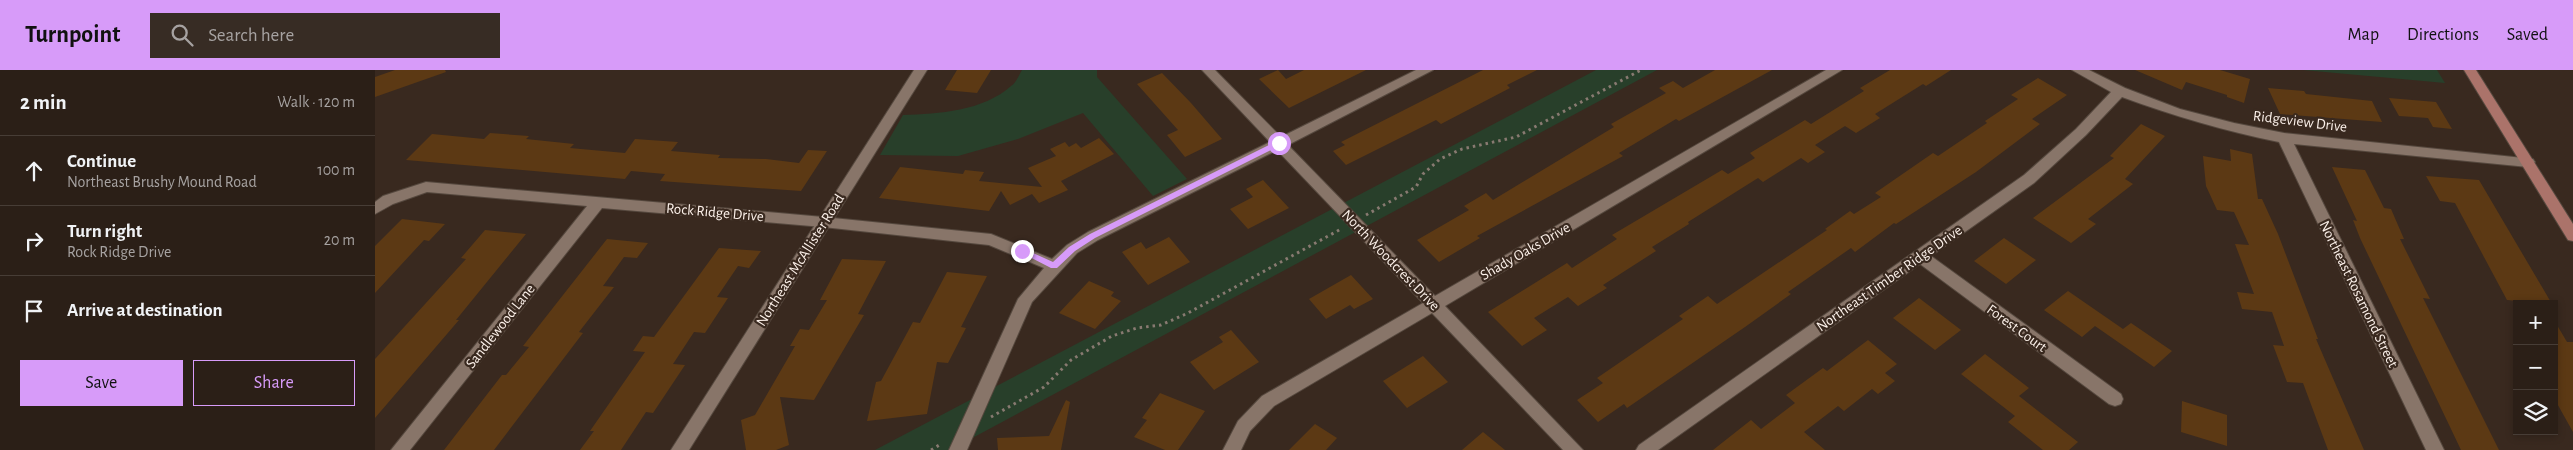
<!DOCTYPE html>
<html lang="en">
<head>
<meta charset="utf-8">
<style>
  :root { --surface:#2b1f17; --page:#372c24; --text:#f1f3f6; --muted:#a6a2a1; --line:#473d36; --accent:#d79bf9 }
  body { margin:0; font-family:"Alegreya Sans",sans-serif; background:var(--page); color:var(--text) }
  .controls { position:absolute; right:15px; bottom:15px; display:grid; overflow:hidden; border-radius:0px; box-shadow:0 2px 8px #0003 }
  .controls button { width:45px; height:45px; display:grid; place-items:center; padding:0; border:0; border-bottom:1px solid var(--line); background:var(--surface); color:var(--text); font:25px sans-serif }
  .stop { position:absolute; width:15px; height:15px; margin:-11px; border:4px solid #d79bf9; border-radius:50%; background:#fff }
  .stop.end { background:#d79bf9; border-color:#fff; box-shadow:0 1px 5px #0008 }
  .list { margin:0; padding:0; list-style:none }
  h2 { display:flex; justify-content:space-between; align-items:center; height:65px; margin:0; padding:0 20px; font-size:21px }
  h2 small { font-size:16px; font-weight:400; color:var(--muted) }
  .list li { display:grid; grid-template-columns:32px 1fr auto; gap:15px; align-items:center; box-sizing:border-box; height:70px; padding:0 20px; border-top:1px solid var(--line) }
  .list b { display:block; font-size:19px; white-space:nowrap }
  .list p { margin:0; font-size:16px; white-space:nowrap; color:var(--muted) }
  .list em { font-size:16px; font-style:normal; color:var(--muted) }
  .actions { display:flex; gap:10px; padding:15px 20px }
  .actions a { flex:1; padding:11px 0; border:1px solid var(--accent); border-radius:0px; text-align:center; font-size:18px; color:var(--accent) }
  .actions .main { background:var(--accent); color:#111 }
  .icon { flex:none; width:28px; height:28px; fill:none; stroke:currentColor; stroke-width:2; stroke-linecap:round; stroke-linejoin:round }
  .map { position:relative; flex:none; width:2198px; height:380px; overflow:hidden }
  header { display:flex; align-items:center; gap:30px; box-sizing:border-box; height:70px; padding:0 25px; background:var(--accent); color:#111 }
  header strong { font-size:24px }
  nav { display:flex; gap:28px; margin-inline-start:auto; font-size:18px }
  .search { width:350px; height:45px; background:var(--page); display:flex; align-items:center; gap:12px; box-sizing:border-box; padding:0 18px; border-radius:0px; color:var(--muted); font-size:19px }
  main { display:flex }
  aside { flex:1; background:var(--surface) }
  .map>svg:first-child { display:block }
</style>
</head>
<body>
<header>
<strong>Turnpoint</strong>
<div class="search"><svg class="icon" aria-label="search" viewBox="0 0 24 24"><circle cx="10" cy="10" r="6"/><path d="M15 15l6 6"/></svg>Search here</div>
<nav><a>Map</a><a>Directions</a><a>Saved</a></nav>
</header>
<main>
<aside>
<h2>2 min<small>Walk · 120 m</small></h2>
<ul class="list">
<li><svg class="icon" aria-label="ahead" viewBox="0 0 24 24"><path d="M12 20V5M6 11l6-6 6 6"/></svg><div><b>Continue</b><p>Northeast Brushy Mound Road</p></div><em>100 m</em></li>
<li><svg class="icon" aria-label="right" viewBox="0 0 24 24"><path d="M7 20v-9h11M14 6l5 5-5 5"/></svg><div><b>Turn right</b><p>Rock Ridge Drive</p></div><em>20 m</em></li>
<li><svg class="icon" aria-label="arrive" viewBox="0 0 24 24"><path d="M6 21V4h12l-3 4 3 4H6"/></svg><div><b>Arrive at destination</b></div></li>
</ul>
<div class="actions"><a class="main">Save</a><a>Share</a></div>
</aside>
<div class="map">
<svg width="2198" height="380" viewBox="0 0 2198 380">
  <rect width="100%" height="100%" fill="#39291f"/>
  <!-- green -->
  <g fill="#283f2a">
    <path d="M647,0H722V7L812,109L778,126L708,43L643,69L583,86L505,85L528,45C564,44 608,41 636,16C641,13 644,5 647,0Z"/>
    <polygon points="1221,0 1282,0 575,380 500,380"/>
    <polygon points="1928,0 2062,0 2070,13"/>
  </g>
  <!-- building -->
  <g fill="#5c3914">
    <polygon points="20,0 70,0 71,2 0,27 0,7"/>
    <polygon points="582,0 616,0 602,23 570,20"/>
    <polygon points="903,0 911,9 929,0 991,0 914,38 884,9"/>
    <polygon points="1108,0 1162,0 1132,15 1135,18 1066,54 1061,50 971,95 958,81 970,75 966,72"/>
    <polygon points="1340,0 1397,0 1304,51 1301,49 1244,83 1248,86 1102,166 1105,168 1064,192 1042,170 1094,140 1089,136 1111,123 1118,130 1239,57 1236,54 1291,23 1284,18 1298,11 1308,18"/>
    <polygon points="1515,0 1576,0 1551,16 1548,14 1500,44 1505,48 1481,63 1470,56 1440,75 1450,82 1433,93 1426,88 1388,112 1383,108 1313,152 1314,154 1277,177 1281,181 1228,215 1232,218 1203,236 1193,227 1159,248 1172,260 1147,276 1113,242 1192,193 1197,198 1242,169 1237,165 1347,100 1353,104 1380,88 1375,83 1430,50 1436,54 1489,21 1485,18"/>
    <polygon points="1760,0 1845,0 1875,9 1869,33 1852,27 1852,25 1811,12 1807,20"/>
    <polygon points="787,3 816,33 847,69 810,87 792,65 803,60 762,14"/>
    <polygon points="1663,8 1692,25 1657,49 1665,54 1601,102 1521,154 1519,153 1480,182 1476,178 1413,222 1416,224 1370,257 1252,338 1249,334 1223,352 1202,330 1228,313 1222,308 1308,249 1304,246 1333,226 1342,234 1452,160 1450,159 1475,141 1479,144 1506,127 1500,123 1558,83 1563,86 1612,53 1610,51 1643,29 1636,25"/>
    <polygon points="1893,18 1929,21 1931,24 1997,31 2007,52 1905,44"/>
    <polygon points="2014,28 2061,32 2077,59 2058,57 2053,48 2024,46"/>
    <polygon points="1766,54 1790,66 1750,109 1758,114 1713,149 1721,154 1696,173 1658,148 1739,88 1735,86"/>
    <polygon points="115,63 154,66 151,69 199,74 195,78 250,83 260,69 303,72 296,81 345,85 343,88 391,89 424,93 433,80 452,81 426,121 285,111 290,104 256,101 250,109 31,90 57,64 109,69"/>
    <polygon points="724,68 739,84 686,111 693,120 664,133 657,124 635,135 626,121 614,141 504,128 525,97 588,104 590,100 609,102 604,111 667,117 653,98 681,86 675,79 690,72 694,77 701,73 706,78"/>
    <polygon points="1855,79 1877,84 1883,129 1887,129 1903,164 1943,269 1941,269 1989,380 1953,380 1928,313 1912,312 1898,275 1909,276 1897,242 1867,239 1862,222 1879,224 1860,174 1874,175 1859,142 1842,140 1831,116 1828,86 1856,91"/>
    <polygon points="1957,97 1990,100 2009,138 2016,139 2029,169 2025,169 2055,229 2048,228 2124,380 2086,380 1985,168 1978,150 1982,151"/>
    <polygon points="2051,106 2104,110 2177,234 2132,230 2080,133 2065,131"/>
    <polygon points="888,110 914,138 873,159 855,139 878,127 871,119"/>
    <polygon points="27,149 70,154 54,171 49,170 0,223 0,176"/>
    <polygon points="110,160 151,164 81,250 84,250 0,348 0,289 91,189 86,188"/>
    <polygon points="794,167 815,192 773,215 747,182 766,172 771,179"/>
    <polygon points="1629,168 1661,190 1631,214 1599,191"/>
    <polygon points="232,169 273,173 262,188 249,187 228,216 239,217 204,262 208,263 119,380 69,380 127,305 131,305 154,277 148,276"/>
    <polygon points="344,178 386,181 374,198 363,196 342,227 353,228 330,263 319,262 298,294 310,295 278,343 271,342 246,380 205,380 219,361 215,361 270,282 258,281 268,266 279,267"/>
    <polygon points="467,189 511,191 483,244 489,245 439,330 405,327 414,375 401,380 371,380 366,350 380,345 420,276 415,276 425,259 434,260 452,230 445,230"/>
    <polygon points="572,202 612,206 586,257 591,258 573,293 562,292 552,344 492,351 501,312 506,311 538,252 545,253"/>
    <polygon points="976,205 998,229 979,239 975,235 951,249 934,229"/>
    <polygon points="714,211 739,222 736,226 746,231 720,259 684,243"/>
    <polygon points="1693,221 1748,259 1756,253 1797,281 1779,297 1720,256 1707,267 1669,240"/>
    <polygon points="1544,228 1586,260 1560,280 1518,248"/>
    <polygon points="2179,250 2192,272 2198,272 2198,362 2179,328"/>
    <polygon points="856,260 884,292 839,320 815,292 848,272 844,267"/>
    <polygon points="1493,270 1522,294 1510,303 1520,311 1503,324 1497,319 1469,341 1463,336 1429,362 1450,380 1338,380 1376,350 1386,359 1420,333 1411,325 1448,298 1452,301"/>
    <polygon points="1610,284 1654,318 1644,326 1703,372 1694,380 1668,380 1633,352 1640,346 1586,304"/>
    <polygon points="1048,286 1073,312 1032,338 1008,311"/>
    <polygon points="785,323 830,341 803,380 790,380 759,367 772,350 767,348"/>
    <polygon points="691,330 695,332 686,380 623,380 622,368 674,366"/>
    <polygon points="1807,331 1852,345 1852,376 1806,362"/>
    <polygon points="940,354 962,368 951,380 914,380"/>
    <polygon points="1108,362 1130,380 1087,380"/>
  </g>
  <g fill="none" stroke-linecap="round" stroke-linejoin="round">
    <!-- minor casing -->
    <g stroke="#55483e" stroke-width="2">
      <g id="minor">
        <polygon points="827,0 840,0 906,67 1041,0 1058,0 913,75 1060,226 1451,0 1467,0 1070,236 1208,380 1188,380 1057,243 899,336 875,361 866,380 848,380 863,351 887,326 1048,233 902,80 723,170 702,183 657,232 592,380 574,380 643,229 669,198 614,175 448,157 227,138 35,380 16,380 212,136 52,122 18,134 0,144 0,132 8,126 51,112 448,147 616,164 677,189 692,175 713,162 895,72"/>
        <path d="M1697,0H1714L1750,18L1805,39L1859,53L1909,63L2158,89L2160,92L2153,97L1919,74L2069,380H2051L1904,72C1850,61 1799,46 1747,27L1711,65L1659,113L1556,186L1746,324L1748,329L1746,334L1740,336L1734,334L1545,194L1283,380H1261L1264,375L1649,105L1701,59L1736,22Z"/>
      </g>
    </g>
    <!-- tertiary casing -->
    <g stroke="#55483e" stroke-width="2">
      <polygon id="tertiary" points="539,0 552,0 314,380 296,380"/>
    </g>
    <!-- secondary casing -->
    <g stroke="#55483e" stroke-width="2">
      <polygon id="secondary" points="2089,0 2101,0 2198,154 2198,171 2193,170"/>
    </g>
    <!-- path -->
    <g stroke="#887a71" stroke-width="3" stroke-dasharray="2.5 4" stroke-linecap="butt">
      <polyline points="991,145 1041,117 1048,104 1065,89 1087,79 1141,67 1266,0"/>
      <polyline points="616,347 669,317 696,290 737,266 762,258 786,255 813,243 966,159"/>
      <polyline points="556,380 566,374"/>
    </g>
    <!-- minor -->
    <use href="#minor" fill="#887569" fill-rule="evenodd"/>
    <!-- tertiary -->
    <use href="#tertiary" fill="#887569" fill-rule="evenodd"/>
    <!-- secondary -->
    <use href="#secondary" fill="#ab736a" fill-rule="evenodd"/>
  </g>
  <!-- route -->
  <polygon fill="#d79bf9" points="904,70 906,71 906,75 720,168 700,181 682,198 676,198 643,181 647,178 678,192 694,177 715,164"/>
  <g text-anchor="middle" stroke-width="4.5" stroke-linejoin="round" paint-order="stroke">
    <!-- street labels -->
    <g font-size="15" fill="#fcf1ea" stroke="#39291f">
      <text transform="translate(1925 51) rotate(7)" y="5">Ridgeview Drive</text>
      <text transform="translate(340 142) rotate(5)" y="5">Rock Ridge Drive</text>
      <text transform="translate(1150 181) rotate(-30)" y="5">Shady Oaks Drive</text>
      <text transform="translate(425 190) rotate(-58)" y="5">Northeast McAllister Road</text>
      <text transform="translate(1016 190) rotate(46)" y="5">North Woodcrest Drive</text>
      <text transform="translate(1514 208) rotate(-35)" y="5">Northeast Timber Ridge Drive</text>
      <text transform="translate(1984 224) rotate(64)" y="5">Northeast Rosamond Street</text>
      <text transform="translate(125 256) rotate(-52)" y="5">Sandlewood Lane</text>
      <text transform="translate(1642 258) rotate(36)" y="5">Forest Court</text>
    </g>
  </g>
</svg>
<div class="controls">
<button>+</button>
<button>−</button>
<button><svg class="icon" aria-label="layers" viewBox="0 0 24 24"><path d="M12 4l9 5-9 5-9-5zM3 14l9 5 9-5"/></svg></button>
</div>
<div class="stop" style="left:904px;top:73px"></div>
<div class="stop end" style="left:647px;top:181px"></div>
</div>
</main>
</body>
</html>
